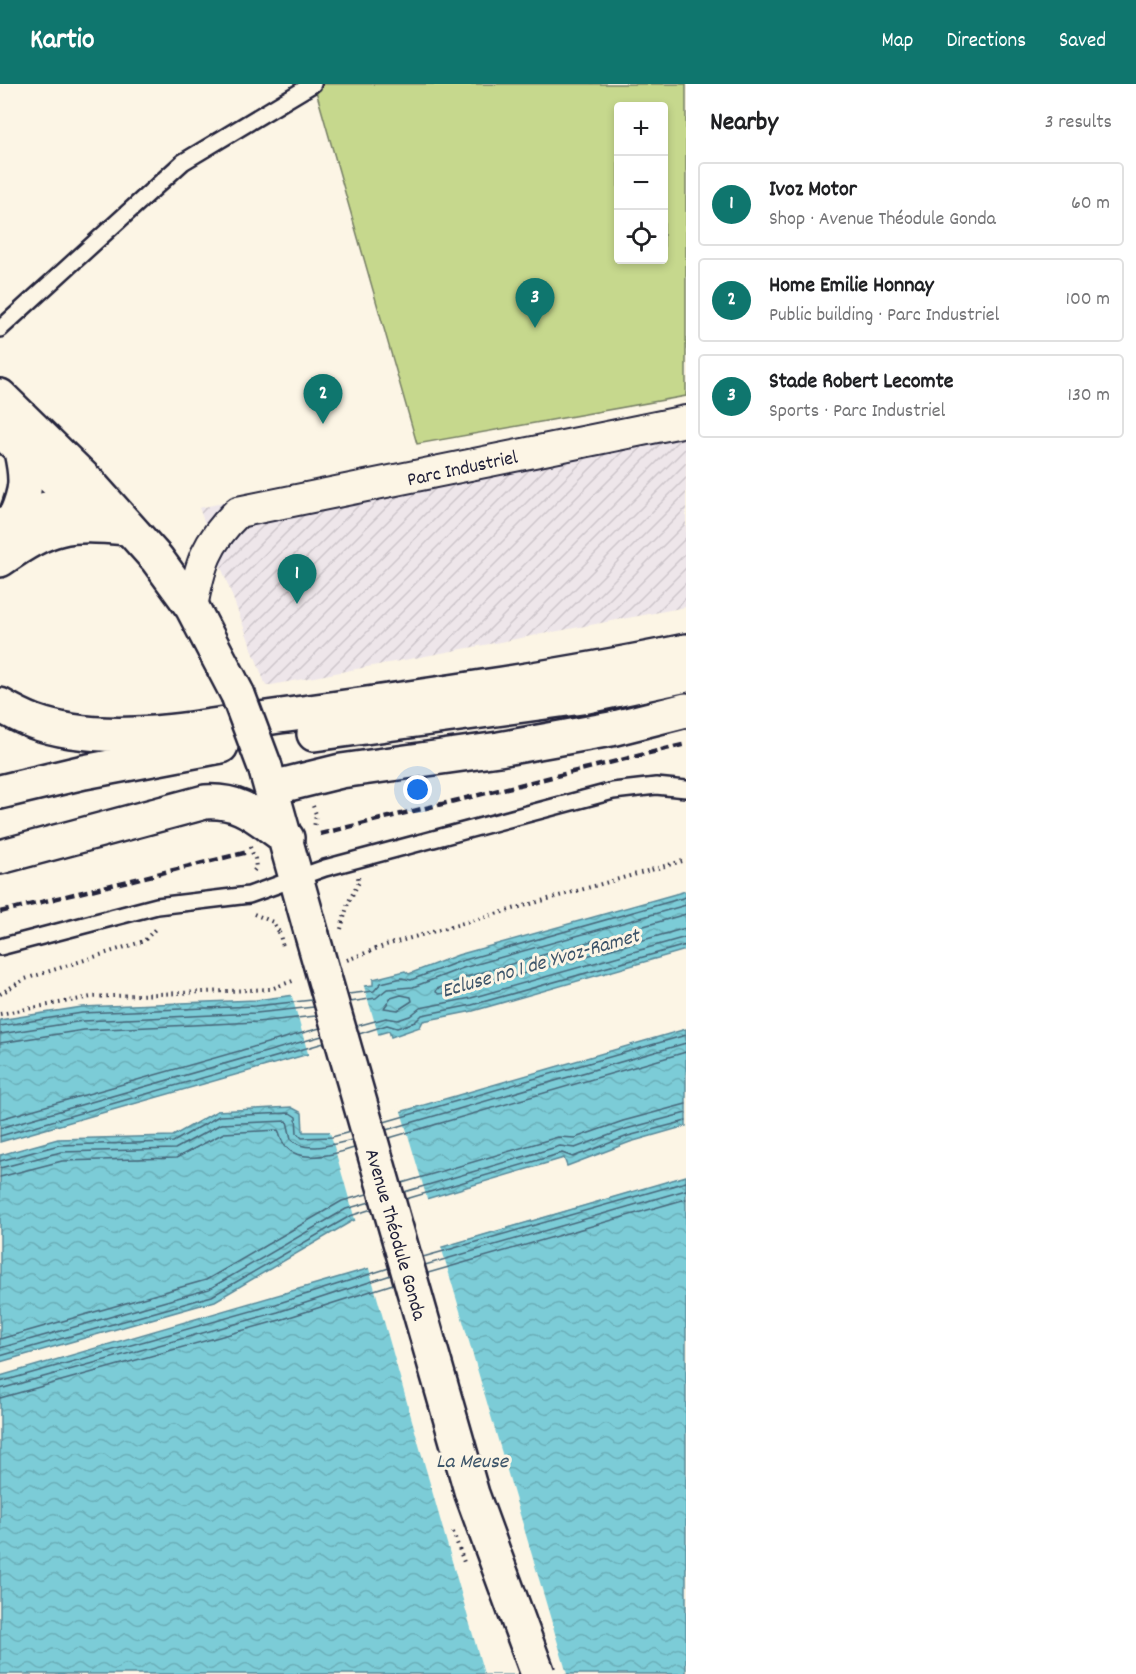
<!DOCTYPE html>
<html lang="en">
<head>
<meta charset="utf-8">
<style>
  :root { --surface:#fff; --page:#f6f6f6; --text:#202124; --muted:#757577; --line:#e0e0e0; --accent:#0f766e }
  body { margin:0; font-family:Dekko,sans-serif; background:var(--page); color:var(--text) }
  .controls { position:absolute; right:18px; top:18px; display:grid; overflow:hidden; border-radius:6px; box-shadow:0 3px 9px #0003 }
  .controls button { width:54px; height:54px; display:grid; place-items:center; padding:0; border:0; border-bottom:2px solid var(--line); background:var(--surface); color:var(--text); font:30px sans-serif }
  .you { position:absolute; left:418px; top:706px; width:21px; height:21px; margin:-15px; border:4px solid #fff; border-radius:50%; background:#1a73e8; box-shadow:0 0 0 9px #1a73e833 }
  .badge { display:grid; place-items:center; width:39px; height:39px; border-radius:50%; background:var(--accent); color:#fff; font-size:20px; font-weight:700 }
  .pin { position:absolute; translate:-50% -50px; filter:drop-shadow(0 2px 3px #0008) }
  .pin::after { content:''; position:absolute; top:32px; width:21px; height:18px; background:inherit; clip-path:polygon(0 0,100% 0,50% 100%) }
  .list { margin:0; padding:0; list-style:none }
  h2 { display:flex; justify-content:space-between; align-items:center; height:78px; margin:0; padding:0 24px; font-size:26px }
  h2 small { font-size:20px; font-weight:400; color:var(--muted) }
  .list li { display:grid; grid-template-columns:39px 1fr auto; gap:18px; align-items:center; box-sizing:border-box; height:84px; margin:0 12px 12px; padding:0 12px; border:2px solid var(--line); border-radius:6px }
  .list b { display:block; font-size:22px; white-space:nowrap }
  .list p { margin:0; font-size:20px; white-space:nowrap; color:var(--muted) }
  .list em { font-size:20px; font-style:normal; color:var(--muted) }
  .icon { flex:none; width:33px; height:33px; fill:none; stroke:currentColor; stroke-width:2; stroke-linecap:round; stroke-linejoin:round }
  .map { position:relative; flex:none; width:686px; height:1590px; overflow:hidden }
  header { display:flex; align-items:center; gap:36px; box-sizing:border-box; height:84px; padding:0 30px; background:var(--accent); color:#fff }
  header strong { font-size:28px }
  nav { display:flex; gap:33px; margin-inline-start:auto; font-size:21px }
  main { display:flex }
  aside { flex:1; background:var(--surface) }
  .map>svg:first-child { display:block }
</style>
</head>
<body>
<header>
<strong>Kartio</strong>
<nav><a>Map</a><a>Directions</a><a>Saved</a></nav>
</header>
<main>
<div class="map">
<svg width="686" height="1590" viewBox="0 0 686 1590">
  <defs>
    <pattern id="industrial-furrows" width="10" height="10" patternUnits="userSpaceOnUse" patternTransform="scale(1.5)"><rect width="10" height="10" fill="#eee6ea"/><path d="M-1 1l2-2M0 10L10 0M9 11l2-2" fill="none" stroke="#ccc5ca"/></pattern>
    <pattern id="water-waves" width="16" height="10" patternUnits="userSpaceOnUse" patternTransform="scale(1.5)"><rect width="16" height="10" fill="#7cccd7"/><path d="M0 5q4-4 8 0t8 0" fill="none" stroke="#6bafb9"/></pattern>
  </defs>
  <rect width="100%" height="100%" fill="#fcf5e5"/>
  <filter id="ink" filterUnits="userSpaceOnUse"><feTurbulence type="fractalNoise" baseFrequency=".0167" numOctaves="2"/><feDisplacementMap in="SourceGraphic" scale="12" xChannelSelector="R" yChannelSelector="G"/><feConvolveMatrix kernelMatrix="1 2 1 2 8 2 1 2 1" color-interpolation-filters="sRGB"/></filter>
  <g filter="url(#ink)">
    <!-- industrial -->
    <polygon fill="url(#industrial-furrows)" points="686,322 686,523 266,602 199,424"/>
    <!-- pitch -->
    <path fill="#c6d88d" stroke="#747d64" stroke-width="1.5" fill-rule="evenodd" d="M314,0H686V312L417,360ZM618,22H664V176H618Z"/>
    <!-- water -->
    <g fill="url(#water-waves)" stroke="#588899" stroke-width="1.5">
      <polygon points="686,807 686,866 473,927 423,937 420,943 391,953 389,947 0,1058 0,936 82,923 256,916 373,901 373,895 405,887 409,890 458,871"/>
      <polygon points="686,945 686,1042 630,1058 567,1082 564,1074 352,1137 215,1217 0,1278 0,1071 58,1055 173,1052 217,1027 291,1023 302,1029 303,1048 331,1048"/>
      <path d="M686,1092V1590H0V1292C229,1227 457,1157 686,1092Z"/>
    </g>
    <!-- pier -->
    <g fill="#fcf5e5">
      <polygon points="363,899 379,953 309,973 291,909"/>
      <polygon points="400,1024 428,1118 356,1139 329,1045"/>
      <polygon points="440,1159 567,1590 484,1590 368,1181"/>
    </g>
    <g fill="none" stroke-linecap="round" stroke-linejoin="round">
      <!-- shore -->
      <g stroke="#466679" stroke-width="1.5">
        <polyline points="686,830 466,893 437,905 436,908 439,910 469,905 686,844"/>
        <polyline points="348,910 374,907 381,899 402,894 411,896 461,877 686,813"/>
        <polygon points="401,911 411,913 412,917 398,926 384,924 391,914"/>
        <polyline points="350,918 376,914 387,905 413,903 463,884 686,821"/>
        <polyline points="0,942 82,929 256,922 312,916"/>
        <polyline points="357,942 386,934 398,936 410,932 420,924 471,914 686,853"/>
        <polyline points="0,950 83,937 256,929 314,923"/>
        <polyline points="359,950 387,941 397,944 415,938 422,931 472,921 686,861"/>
        <polyline points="0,959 84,946 257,938 316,932"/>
        <polyline points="0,1035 320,944"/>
        <polyline points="384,1038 686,951"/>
        <polyline points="0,1044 322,952"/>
        <polyline points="386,1046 686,959"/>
        <polyline points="0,1052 324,959"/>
        <polyline points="389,1054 686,968"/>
        <polyline points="0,1077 59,1061 173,1058 219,1032 290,1029 296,1033 297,1049 302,1054 332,1053 350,1048"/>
        <path d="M0,1084L61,1068L175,1065L221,1040L287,1037L291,1055C304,1070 335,1060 352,1056"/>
        <path d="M0,1093L62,1077L176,1074L224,1049L278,1046C281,1051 281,1058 286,1063C301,1080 336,1070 354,1064"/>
        <polyline points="402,1099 558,1053 575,1054 623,1037 686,1020"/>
        <polyline points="404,1108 560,1062 575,1064 626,1045 686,1029"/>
        <polyline points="406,1115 562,1069 573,1073 628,1052 686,1037"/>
        <polyline points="423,1173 686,1098"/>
        <polyline points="425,1181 686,1106"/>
        <polyline points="428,1189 686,1115"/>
        <polyline points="0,1255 206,1196 342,1117 367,1110"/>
        <polyline points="0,1264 209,1205 346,1125 370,1118"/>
        <polyline points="0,1272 212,1212 350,1132 372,1125"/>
        <polyline points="0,1298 276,1220 389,1184"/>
        <polyline points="0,1305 278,1228 391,1191"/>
        <polyline points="0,1314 280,1236 393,1200"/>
      </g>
      <!-- service casing -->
      <g stroke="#22223b" stroke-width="20">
        <g id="service">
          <polyline points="0,245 183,78 313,0"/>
          <polyline points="0,863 157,822 249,811 325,784 613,707 656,702 686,705"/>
        </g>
      </g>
      <!-- minor casing -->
      <g stroke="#22223b" stroke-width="34">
        <path id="minor" d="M192,523C200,480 206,459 238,428L686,337"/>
      </g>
      <!-- secondary casing -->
      <g stroke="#22223b" stroke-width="38">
        <g id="secondary">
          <polyline points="0,312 89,399 157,475 192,523 238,611"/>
          <polyline points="0,346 69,409 87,415"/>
          <polyline points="265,683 312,851"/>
        </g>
      </g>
      <!-- trunk casing -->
      <g stroke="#22223b" stroke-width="38">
        <g id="trunk">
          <path d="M16,431C27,405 27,395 21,367"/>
          <path d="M0,443C25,425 49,424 79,423"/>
          <path d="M0,476C51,440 66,439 127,444"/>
          <path d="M0,621C26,636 41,642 71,647C142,658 217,640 288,631C421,613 554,594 686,567"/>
          <polyline points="314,650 582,613 686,591"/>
          <polyline points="272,704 341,687 499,665 611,645 686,626"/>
          <polyline points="0,708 84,688 221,662"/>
          <path d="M0,773L205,718C243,716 256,733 287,754"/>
        </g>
      </g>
      <!-- path -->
      <g stroke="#22223b" stroke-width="4" stroke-dasharray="1.5 4.5" stroke-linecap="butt">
        <polyline points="313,722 316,730 314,744"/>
        <polyline points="250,763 255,775 256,784 252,789"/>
        <polyline points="254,830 273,838 279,848"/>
        <polyline points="341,845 348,819 359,798 358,793"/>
        <polyline points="347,876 386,861 686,776"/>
        <polyline points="0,910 25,895 144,857 157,843"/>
        <polyline points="0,930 91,913 271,905 295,896"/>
      </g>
      <!-- service -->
      <use href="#service" stroke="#fcf5e5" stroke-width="15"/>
      <!-- minor -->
      <use href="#minor" stroke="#fcf5e5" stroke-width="30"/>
      <!-- secondary -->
      <use href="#secondary" stroke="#fcf5e5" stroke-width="33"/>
      <!-- trunk -->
      <use href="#trunk" stroke="#fcf5e5" stroke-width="33"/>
      <!-- rail -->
      <g stroke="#22223b" stroke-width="4.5" stroke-dasharray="9 4.5" stroke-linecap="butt">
        <polyline points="320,750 686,660"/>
        <polyline points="0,828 248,768"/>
      </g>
      <!-- secondary-bridge casing -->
      <g stroke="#22223b" stroke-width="38" stroke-linecap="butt">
        <g id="secondary-bridge">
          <polyline points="238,611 265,683"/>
          <polyline points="312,851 472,1410 538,1590"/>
        </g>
      </g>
      <!-- path-bridge -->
      <g stroke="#22223b" stroke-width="4" stroke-dasharray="1.5 4.5" stroke-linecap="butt">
        <polyline points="279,848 283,862"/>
        <polyline points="453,1448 465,1481"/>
      </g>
      <!-- secondary-bridge -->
      <use href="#secondary-bridge" stroke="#fcf5e5" stroke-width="33"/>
    </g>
  </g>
  <g text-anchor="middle" stroke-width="6" stroke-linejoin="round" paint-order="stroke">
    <!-- street labels -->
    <g font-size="20" fill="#22223b" stroke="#fcf5e5">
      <text transform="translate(462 383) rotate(-12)" y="7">Parc Industriel</text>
      <text transform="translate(397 1150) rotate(74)" y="7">Avenue Théodule Gonda</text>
    </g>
    <!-- water labels -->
    <g font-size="21" font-style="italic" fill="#3d556a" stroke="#fcf5e5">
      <text transform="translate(540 878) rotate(-16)" y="7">Ecluse no 1 de Yvoz-Ramet</text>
      <text x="472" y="1383">La Meuse</text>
    </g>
  </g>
</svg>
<div class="controls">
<button>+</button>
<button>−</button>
<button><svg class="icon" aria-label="locate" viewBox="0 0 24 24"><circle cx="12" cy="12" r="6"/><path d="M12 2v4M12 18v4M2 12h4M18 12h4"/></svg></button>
</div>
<div class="you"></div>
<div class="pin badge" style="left:297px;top:520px">1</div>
<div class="pin badge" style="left:323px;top:340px">2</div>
<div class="pin badge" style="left:535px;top:244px">3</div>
</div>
<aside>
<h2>Nearby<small>3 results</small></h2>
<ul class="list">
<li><span class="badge">1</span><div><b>Ivoz Motor</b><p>Shop · Avenue Théodule Gonda</p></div><em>60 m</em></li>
<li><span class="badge">2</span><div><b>Home Emilie Honnay</b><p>Public building · Parc Industriel</p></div><em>100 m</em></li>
<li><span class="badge">3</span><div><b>Stade Robert Lecomte</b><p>Sports · Parc Industriel</p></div><em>130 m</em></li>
</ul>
</aside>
</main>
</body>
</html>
